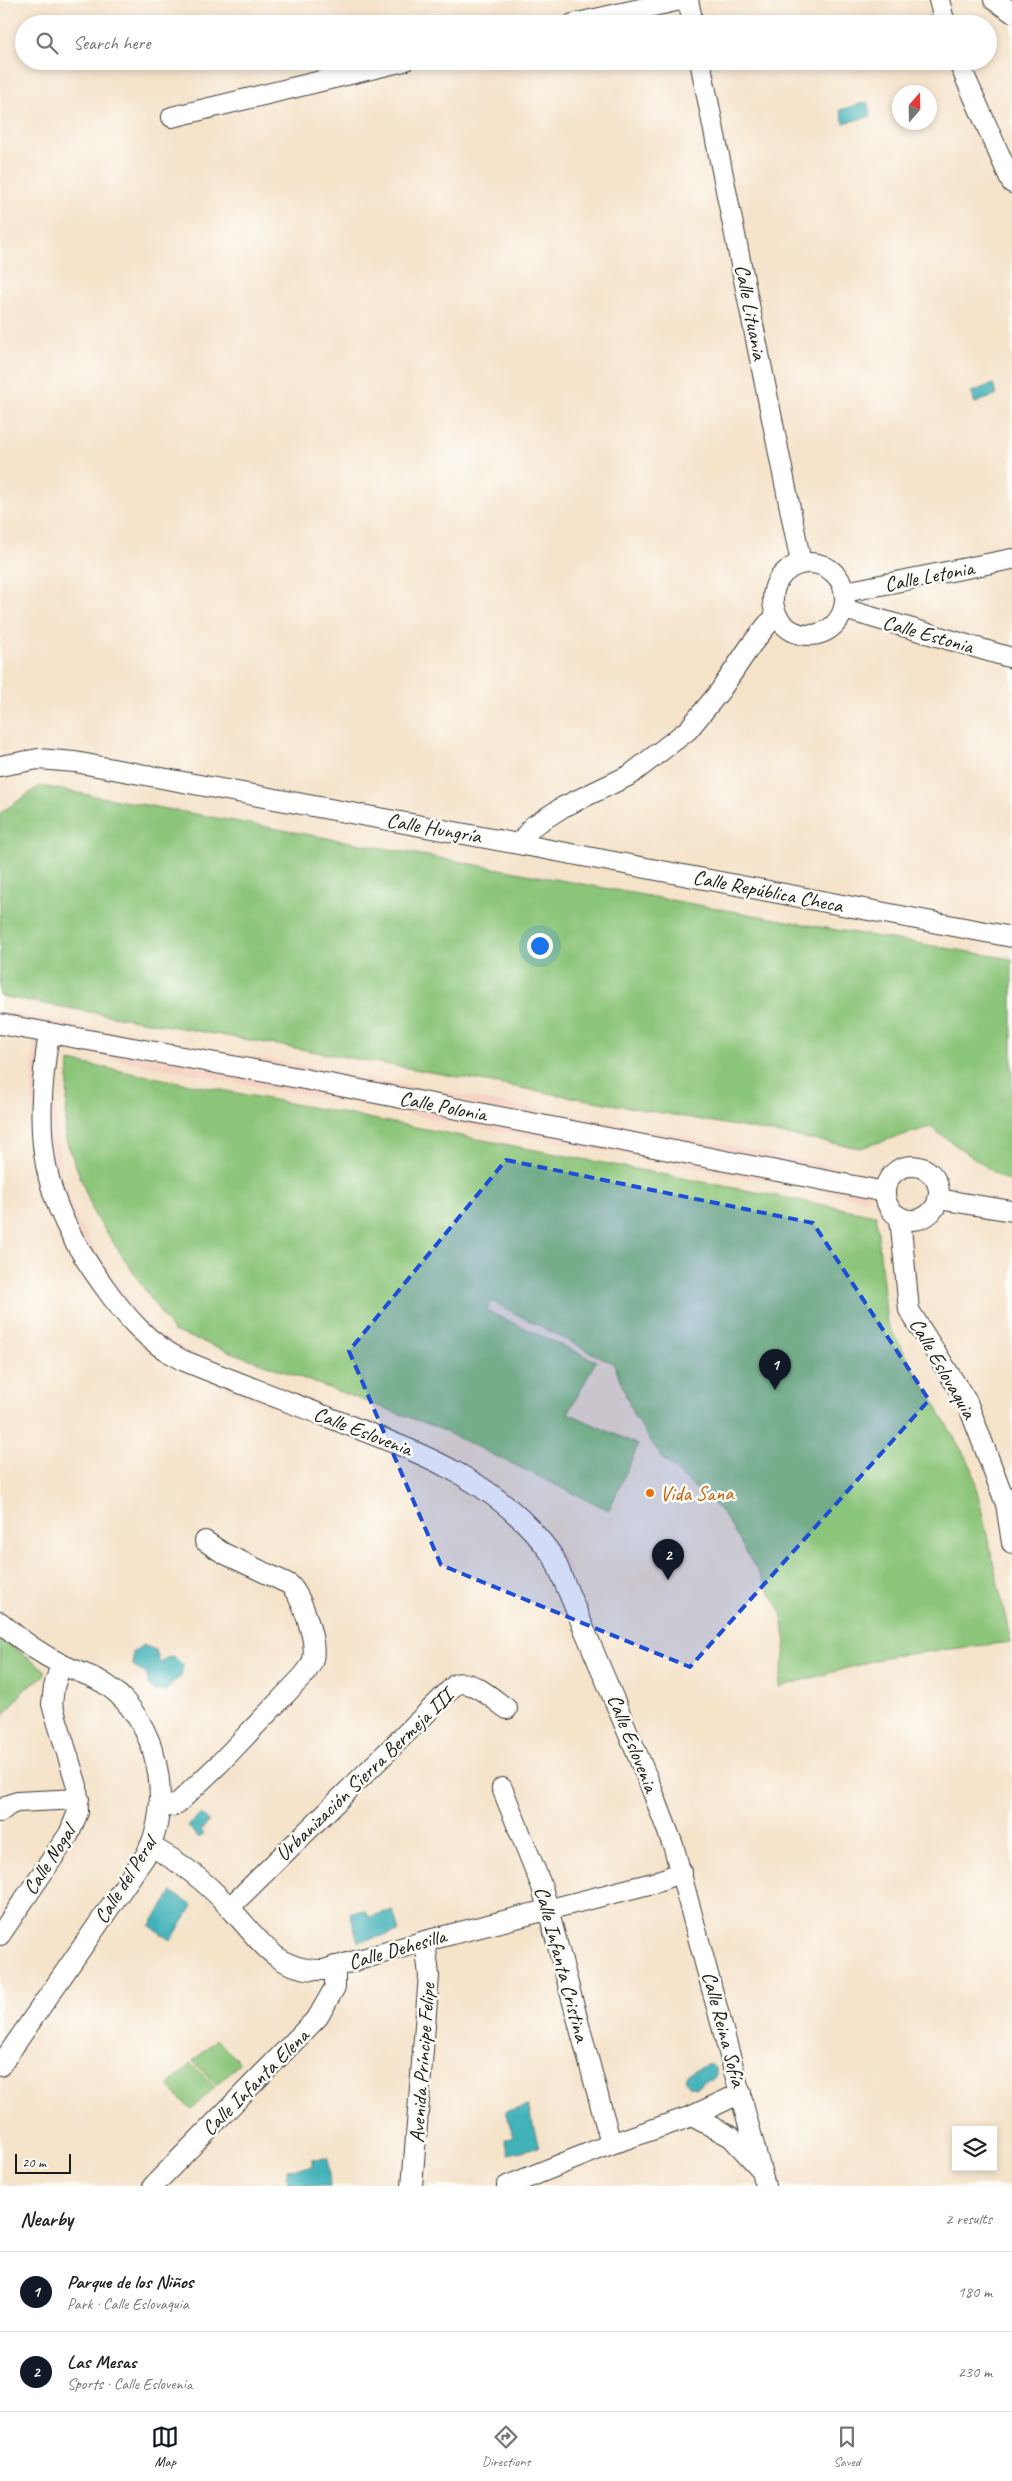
<!DOCTYPE html>
<html lang="en">
<head>
<meta charset="utf-8">
<style>
  :root { --surface:#fff; --page:#f6f6f6; --text:#222; --muted:#767676; --line:#e0e0e0; --accent:#111827 }
  body { margin:0; font-family:Caveat,sans-serif; background:var(--page); color:var(--text) }
  .controls { position:absolute; right:15px; bottom:15px; display:grid; overflow:hidden; border-radius:0px; box-shadow:0 2px 8px #0003 }
  .controls button { width:45px; height:45px; display:grid; place-items:center; padding:0; border:0; border-bottom:1px solid var(--line); background:var(--surface); color:var(--text); font:25px sans-serif }
  .compass { position:absolute; left:892px; top:85px; width:45px; height:45px; border-radius:50%; background:var(--surface); box-shadow:0 2px 8px #0003; rotate:20deg }
  .scale { position:absolute; left:15px; bottom:12px; width:56px; box-sizing:border-box; padding-left:5px; border:2px solid #1c1c1c; border-top:0; font-size:14px; line-height:18px; white-space:nowrap; color:#1c1c1c; -webkit-text-stroke:4px #fdfcf7; paint-order:stroke }
  .you { position:absolute; left:539px; top:945px; width:18px; height:18px; margin:-12px; border:4px solid #fff; border-radius:50%; background:#1a73e8; box-shadow:0 0 0 8px #1a73e833 }
  .badge { display:grid; place-items:center; width:32px; height:32px; border-radius:50%; background:var(--accent); color:#fff; font-size:16px; font-weight:700 }
  .pin { position:absolute; translate:-50% -41px; filter:drop-shadow(0 1px 2px #0008) }
  .pin::after { content:''; position:absolute; top:26px; width:18px; height:15px; background:inherit; clip-path:polygon(0 0,100% 0,50% 100%) }
  .list { margin:0; padding:0; list-style:none }
  h2 { display:flex; justify-content:space-between; align-items:center; height:65px; margin:0; padding:0 20px; font-size:21px }
  h2 small { font-size:16px; font-weight:400; color:var(--muted) }
  .list li { display:grid; grid-template-columns:32px 1fr auto; gap:15px; align-items:center; box-sizing:border-box; height:80px; padding:0 20px; border-top:1px solid var(--line) }
  .list b { display:block; font-size:19px; white-space:nowrap }
  .list p { margin:0; font-size:16px; white-space:nowrap; color:var(--muted) }
  .list em { font-size:16px; font-style:normal; color:var(--muted) }
  .icon { flex:none; width:28px; height:28px; fill:none; stroke:currentColor; stroke-width:2; stroke-linecap:round; stroke-linejoin:round }
  .map { position:relative; flex:none; width:1012px; height:2186px; overflow:hidden }
  .search { position:absolute; background:var(--surface); box-shadow:0 2px 8px #0003; left:15px; right:15px; top:15px; height:55px; display:flex; align-items:center; gap:12px; box-sizing:border-box; padding:0 18px; border-radius:28px; color:var(--muted); font-size:19px }
  .sheet { height:225px; background:var(--surface) }
  nav { display:flex; justify-content:space-around; align-items:center; box-sizing:border-box; height:70px; border-top:1px solid var(--line); background:var(--surface); font-size:14px; color:var(--muted) }
  nav a { display:grid; justify-items:center; gap:2px }
  nav .on { color:var(--accent) }
  .map>svg:first-child { display:block }
</style>
</head>
<body>
<div class="map">
<svg width="1012" height="2186" viewBox="0 0 1012 2186">
  <rect width="100%" height="100%" fill="#fdfcf7"/>
  <filter id="ink" filterUnits="userSpaceOnUse"><feTurbulence type="fractalNoise" baseFrequency=".02" numOctaves="2"/><feDisplacementMap in="SourceGraphic" scale="10" xChannelSelector="R" yChannelSelector="G"/><feConvolveMatrix kernelMatrix="1 2 1 2 8 2 1 2 1" color-interpolation-filters="sRGB"/></filter>
  <filter id="wash" filterUnits="userSpaceOnUse"><feTurbulence type="fractalNoise" baseFrequency=".0096" numOctaves="4" result="noise"/><feDisplacementMap in="SourceGraphic" scale="20" xChannelSelector="R" yChannelSelector="G"/><feGaussianBlur stdDeviation="1.12" result="paint"/><feColorMatrix in="noise" values="0 0 0 0 0 0 0 0 0 0 0 0 0 0 0 0 0 1.4 0 .05"/><feComposite in="paint" operator="in"/></filter>
  <g filter="url(#wash)">
    <rect width="100%" height="100%" fill="#f5e3ca"/>
    <!-- built -->
    <polygon fill="#f5d2c3" points="0,1011 663,1132 874,1175 869,1200 59,1049 55,1098 61,1176 79,1223 109,1271 154,1331 197,1355 444,1452 470,1468 509,1496 549,1533 573,1573 554,1582 523,1538 478,1496 444,1475 230,1390 148,1352 107,1310 63,1246 43,1194 31,1139 34,1039 0,1032"/>
    <!-- green -->
    <g fill="#8bc579" stroke="#54704a">
      <polygon points="40,786 831,929 1012,959 1012,1181 1005,1180 930,1127 860,1148 0,996 0,813"/>
      <polygon points="69,1061 876,1215 887,1323 972,1468 1011,1642 890,1656 779,1687 786,1643 781,1611 723,1513 664,1460 634,1416 614,1364 491,1301 487,1311 596,1361 568,1413 638,1445 609,1510 433,1426 173,1331 94,1214 65,1137"/>
      <polygon points="0,1638 45,1670 45,1675 26,1688 0,1720"/>
      <polygon points="216,2039 240,2063 216,2085 193,2061"/>
      <polygon points="191,2063 215,2087 191,2110 168,2086"/>
    </g>
    <!-- water -->
    <g fill="#42b2b9" stroke="#2f676a">
      <polygon points="867,102 871,116 844,123 840,110"/>
      <polygon points="993,384 997,395 975,403 971,392"/>
      <polygon points="143,1645 156,1650 160,1664 166,1658 174,1657 183,1665 181,1677 174,1681 166,1691 154,1691 148,1684 147,1675 133,1665 133,1652"/>
      <polygon points="201,1814 209,1822 201,1830 204,1834 199,1838 188,1826"/>
      <polygon points="172,1892 193,1906 171,1940 150,1926"/>
      <polygon points="365,1910 368,1917 393,1910 399,1932 358,1942 350,1913"/>
      <polygon points="706,2065 712,2065 716,2069 716,2075 713,2080 703,2082 696,2087 689,2086 685,2079 687,2074"/>
      <polygon points="528,2106 539,2147 509,2154 505,2139 513,2136 506,2111"/>
      <polygon points="328,2158 330,2186 288,2186 287,2169 312,2167 312,2159"/>
    </g>
  </g>
  <g filter="url(#ink)">
    <g fill="none" stroke-linecap="round" stroke-linejoin="round">
      <!-- street casing -->
      <g stroke="#3d3a36" stroke-width="22">
        <g id="street">
          <polyline points="688,0 693,24"/>
          <polyline points="939,0 945,24"/>
          <polyline points="994,0 1012,12"/>
          <polyline points="573,24 680,0"/>
          <polyline points="700,61 801,563"/>
          <polyline points="958,61 1012,183"/>
          <polyline points="172,117 404,61"/>
          <circle cx="809" cy="599" r="36"/>
          <polyline points="845,592 1012,559"/>
          <polyline points="844,609 1012,658"/>
          <polyline points="0,766 38,759 75,762 524,845 525,836 533,826 563,807 630,775 688,730 720,691 751,645 768,624 777,617"/>
          <polyline points="524,845 1012,937"/>
          <polyline points="0,1024 304,1079 885,1192"/>
          <path d="M49,1033C33,1138 39,1197 103,1285C125,1316 148,1343 182,1360C231,1380 281,1399 330,1418C415,1451 500,1479 554,1558L651,1787L674,1848L765,2186"/>
          <circle cx="912" cy="1193" r="27"/>
          <polyline points="938,1199 1012,1211"/>
          <polyline points="900,1217 909,1310 967,1402 1006,1504 1012,1543"/>
          <path d="M0,1622C19,1639 40,1654 63,1665C77,1672 95,1676 108,1686C157,1721 175,1802 146,1855L0,2066"/>
          <polyline points="502,1788 542,1887 611,2144"/>
          <path d="M160,1807L172,1806L178,1803L219,1764L303,1676C307,1671 312,1665 313,1659C317,1641 302,1596 289,1584L223,1553L205,1541"/>
          <polyline points="0,1812 9,1805 17,1802 79,1799"/>
          <path d="M150,1846C179,1861 207,1883 229,1907C258,1937 275,1972 323,1970L425,1941L653,1883L682,1872"/>
          <path d="M230,1907L456,1684C473,1679 494,1700 507,1709"/>
          <polyline points="0,1935 69,1834 78,1812 77,1786 52,1704 54,1687 61,1664"/>
          <polyline points="692,2116 731,2137 758,2166"/>
          <polyline points="153,2186 318,2017 335,1987 335,1966"/>
          <polyline points="412,2186 429,1976 425,1941"/>
          <polyline points="507,2186 611,2144 692,2116 741,2093"/>
        </g>
      </g>
      <!-- street -->
      <use href="#street" stroke="#fff" stroke-width="20"/>
    </g>
  </g>
  <!-- marked area -->
  <path fill="#1d4ed8" fill-opacity="0.2" stroke="#1d4ed8" stroke-width="4" stroke-dasharray="10 6" stroke-linejoin="round" d="M506,1160L813,1223L929,1400L690,1667L441,1565L349,1351Z"/>
  <!-- markers -->
  <circle fill="#e8710a" stroke="#fdfcf7" stroke-width="2" cx="650" cy="1493" r="5"/>
  <g text-anchor="middle" stroke-width="5" stroke-linejoin="round" paint-order="stroke">
    <!-- street labels -->
    <g font-size="21" fill="#1c1c1c" stroke="#fdfcf7">
      <text transform="translate(751 312) rotate(79)" y="7">Calle Lituania</text>
      <text transform="translate(929 576) rotate(-11)" y="7">Calle Letonia</text>
      <text transform="translate(928 634) rotate(16)" y="7">Calle Estonia</text>
      <text transform="translate(434 828) rotate(10)" y="7">Calle Hungría</text>
      <text transform="translate(768 891) rotate(11)" y="7">Calle República Checa</text>
      <text transform="translate(443 1106) rotate(11)" y="7">Calle Polonia</text>
      <text transform="translate(943 1368) rotate(60)" y="7">Calle Eslovaquia</text>
      <text transform="translate(363 1431) rotate(21)" y="7">Calle Eslovenia</text>
      <text transform="translate(633 1743) rotate(68)" y="7">Calle Eslovenia</text>
      <text transform="translate(364 1775) rotate(-44)" y="7">Urbanización Sierra Bermeja III</text>
      <text transform="translate(49 1860) rotate(-57)" y="7">Calle Nogal</text>
      <text transform="translate(125 1880) rotate(-58)" y="7">Calle del Peral</text>
      <text transform="translate(397 1949) rotate(-16)" y="7">Calle Dehesilla</text>
      <text transform="translate(562 1964) rotate(75)" y="7">Calle Infanta Cristina</text>
      <text transform="translate(724 2029) rotate(75)" y="7">Calle Reina Sofía</text>
      <text transform="translate(422 2063) rotate(-86)" y="7">Avenida Príncipe Felipe</text>
      <text transform="translate(255 2082) rotate(-45)" y="7">Calle Infanta Elena</text>
    </g>
    <!-- food labels -->
    <g font-size="21" fill="#c56008" stroke="#fdfcf7" text-anchor="start">
      <text x="660" y="1500">Vida Sana</text>
    </g>
  </g>
</svg>
<div class="controls">
<button><svg class="icon" aria-label="layers" viewBox="0 0 24 24"><path d="M12 4l9 5-9 5-9-5zM3 14l9 5 9-5"/></svg></button>
</div>
<svg class="compass" viewBox="-18 -18 36 36"><path d="M0-13l5 13h-10z" fill="#e53935"/><path d="M0 13l5-13h-10z" fill="#767676"/></svg>
<div class="scale">20 m</div>
<div class="you"></div>
<div class="pin badge" style="left:775px;top:1390px">1</div>
<div class="pin badge" style="left:668px;top:1580px">2</div>
<div class="search"><svg class="icon" aria-label="search" viewBox="0 0 24 24"><circle cx="10" cy="10" r="6"/><path d="M15 15l6 6"/></svg>Search here</div>
</div>
<section class="sheet">
<h2>Nearby<small>2 results</small></h2>
<ul class="list">
<li><span class="badge">1</span><div><b>Parque de los Niños</b><p>Park · Calle Eslovaquia</p></div><em>180 m</em></li>
<li><span class="badge">2</span><div><b>Las Mesas</b><p>Sports · Calle Eslovenia</p></div><em>230 m</em></li>
</ul>
</section>
<nav>
<a class="on"><svg class="icon" aria-label="map" viewBox="0 0 24 24"><path d="M3 6l6-2 6 2 6-2v14l-6 2-6-2-6 2zM9 4v14M15 6v14"/></svg>Map</a>
<a><svg class="icon" aria-label="directions" viewBox="0 0 24 24"><path d="M12 3l9 9-9 9-9-9zM9 14v-3h6M13 9l2 2-2 2"/></svg>Directions</a>
<a><svg class="icon" aria-label="saved" viewBox="0 0 24 24"><path d="M7 4h10v16l-5-4-5 4z"/></svg>Saved</a>
</nav>
</body>
</html>
